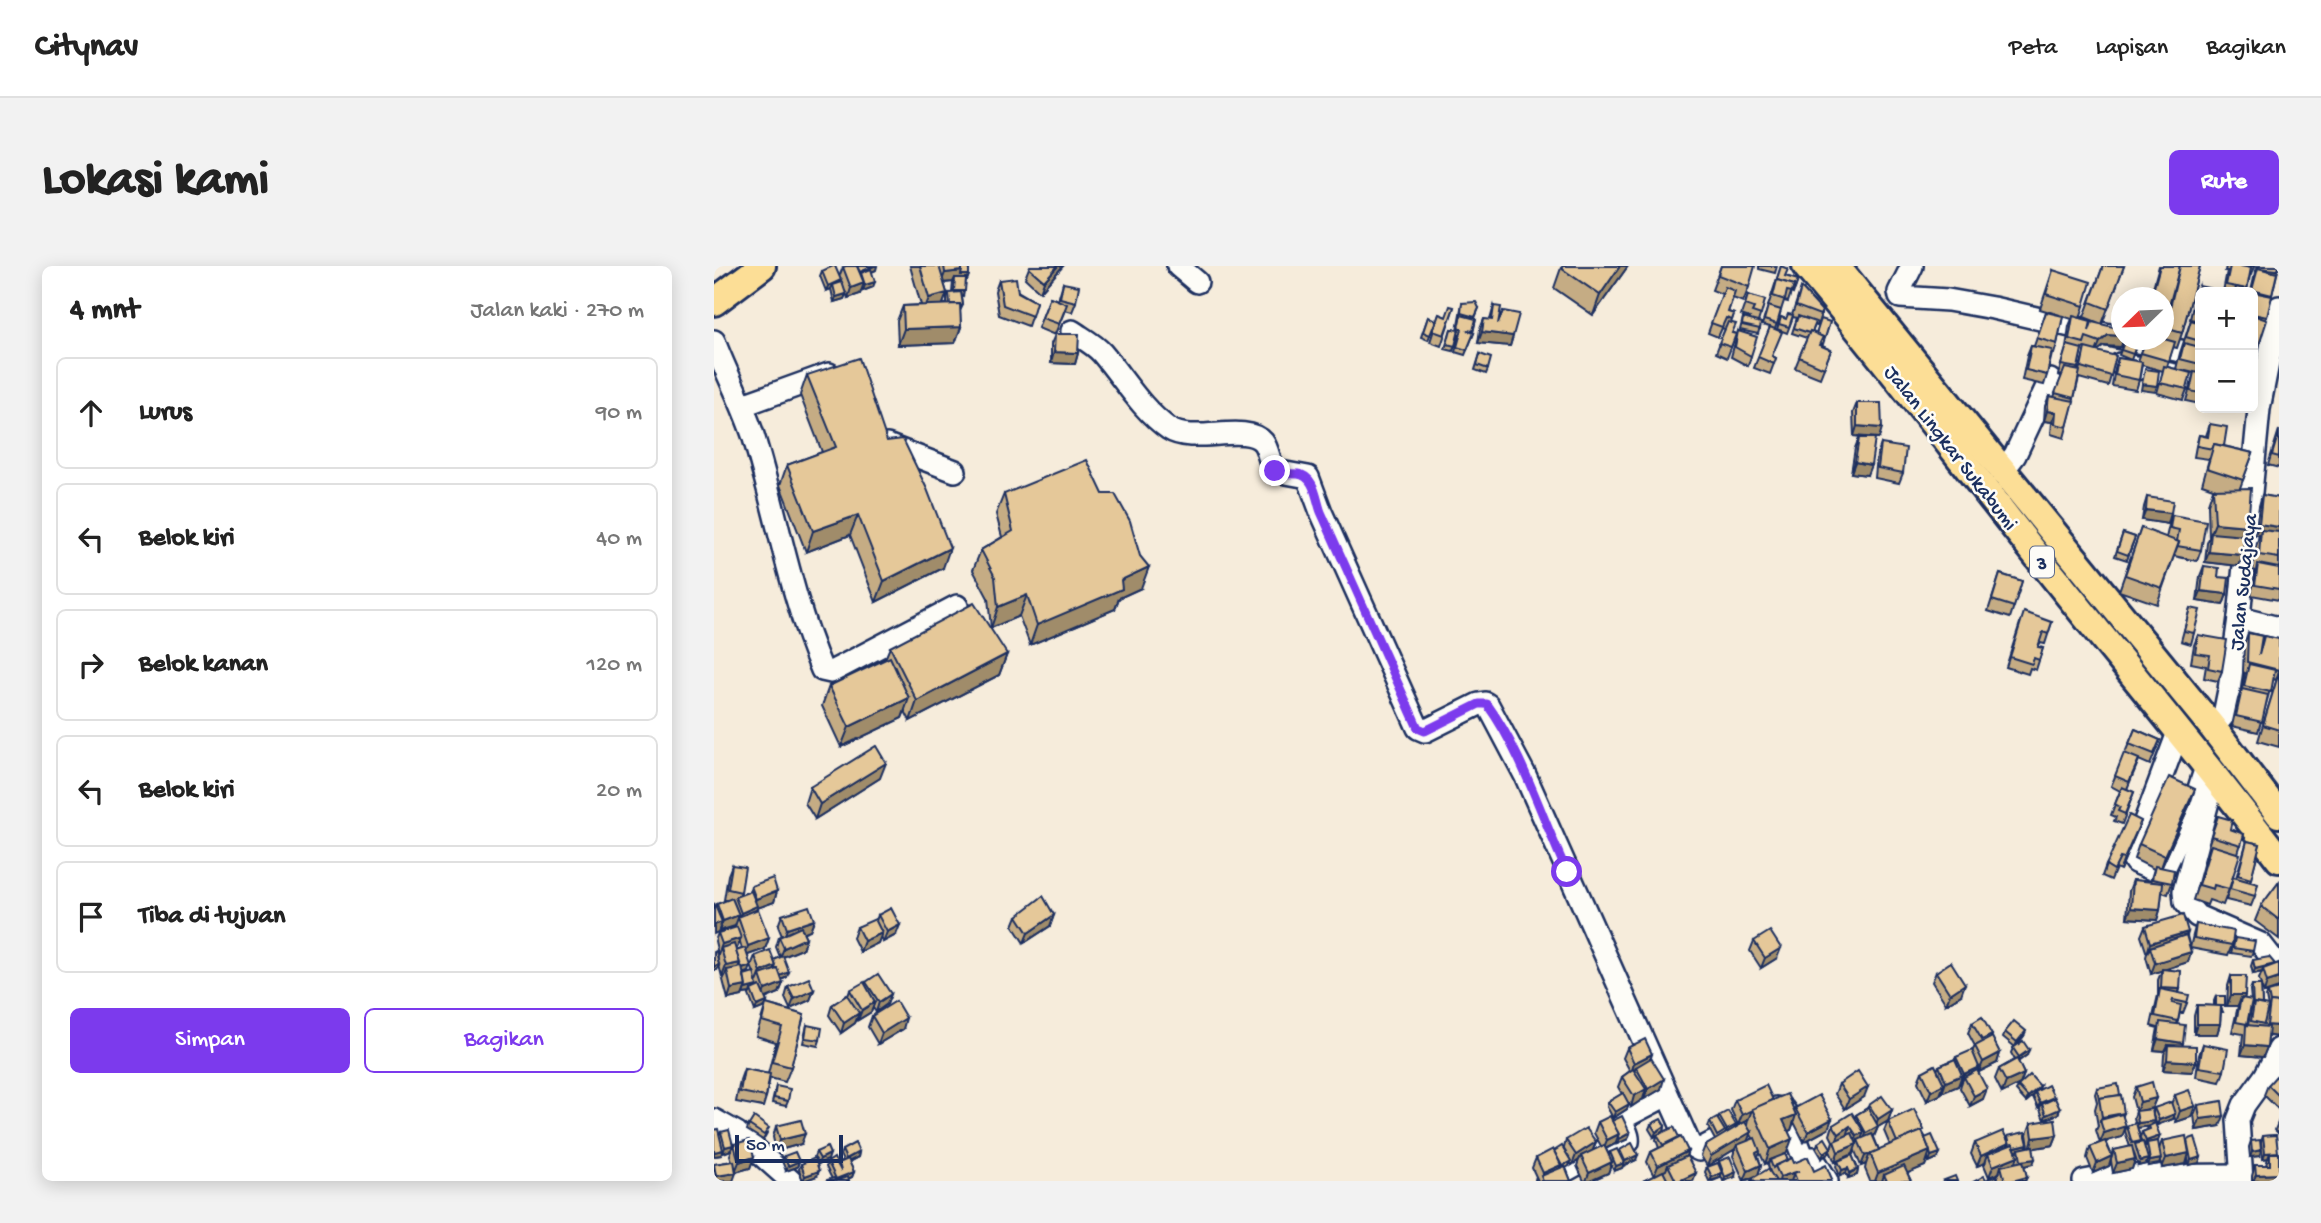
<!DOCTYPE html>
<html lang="id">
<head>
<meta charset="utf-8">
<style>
  :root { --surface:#fff; --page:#f2f2f2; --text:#222; --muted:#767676; --line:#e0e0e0; --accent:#7c3aed }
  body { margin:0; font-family:"Gochi Hand",sans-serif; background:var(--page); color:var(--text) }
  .controls { position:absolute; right:21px; top:21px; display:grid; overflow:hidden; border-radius:10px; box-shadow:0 4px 18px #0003 }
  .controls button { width:63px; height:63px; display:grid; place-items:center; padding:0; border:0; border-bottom:2px solid var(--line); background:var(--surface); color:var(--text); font:35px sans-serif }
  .compass { position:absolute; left:1397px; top:21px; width:63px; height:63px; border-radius:50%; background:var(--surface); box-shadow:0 4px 18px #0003; rotate:247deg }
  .scale { position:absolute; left:21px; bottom:18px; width:108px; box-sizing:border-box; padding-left:7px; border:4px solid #1b2f5e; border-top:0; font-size:19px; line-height:24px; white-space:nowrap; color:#1b2f5e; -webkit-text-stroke:5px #fdfcf7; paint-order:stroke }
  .stop { position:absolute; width:21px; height:21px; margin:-16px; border:5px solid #7c3aed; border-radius:50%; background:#fff }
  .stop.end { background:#7c3aed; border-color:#fff; box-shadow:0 2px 7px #0008 }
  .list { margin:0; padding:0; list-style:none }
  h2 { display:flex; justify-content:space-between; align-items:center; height:91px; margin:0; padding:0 28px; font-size:30px }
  h2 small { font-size:23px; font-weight:400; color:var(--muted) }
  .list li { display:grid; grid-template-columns:46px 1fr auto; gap:21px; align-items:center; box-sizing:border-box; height:112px; margin:0 14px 14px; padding:0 14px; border:2px solid var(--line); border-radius:10px }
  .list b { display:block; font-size:26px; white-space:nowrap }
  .list em { font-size:23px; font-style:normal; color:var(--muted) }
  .actions { display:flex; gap:14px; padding:21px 28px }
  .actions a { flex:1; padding:16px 0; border:2px solid var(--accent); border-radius:10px; text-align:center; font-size:24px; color:var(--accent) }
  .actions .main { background:var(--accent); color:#fff }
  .icon { flex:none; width:38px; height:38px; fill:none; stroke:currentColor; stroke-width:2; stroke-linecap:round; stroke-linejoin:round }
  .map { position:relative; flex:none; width:1565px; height:915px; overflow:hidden; border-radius:10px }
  header { display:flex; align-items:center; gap:42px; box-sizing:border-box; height:98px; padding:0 35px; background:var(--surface); border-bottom:2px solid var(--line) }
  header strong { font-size:33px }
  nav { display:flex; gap:38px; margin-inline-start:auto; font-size:24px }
  .intro { display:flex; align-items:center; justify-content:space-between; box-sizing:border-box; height:168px; padding:0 42px }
  h1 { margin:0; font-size:49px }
  .button { padding:18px 32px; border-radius:10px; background:var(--accent); color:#fff; font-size:24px; font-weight:700 }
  main { display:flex; gap:42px; padding:0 42px }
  aside { flex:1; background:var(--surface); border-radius:10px; box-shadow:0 4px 18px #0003 }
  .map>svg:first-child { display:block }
</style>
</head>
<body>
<header>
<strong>Citynav</strong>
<nav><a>Peta</a><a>Lapisan</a><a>Bagikan</a></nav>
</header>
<div class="intro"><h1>Lokasi kami</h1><a class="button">Rute</a></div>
<main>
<aside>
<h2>4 mnt<small>Jalan kaki · 270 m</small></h2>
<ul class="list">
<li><svg class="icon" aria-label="ahead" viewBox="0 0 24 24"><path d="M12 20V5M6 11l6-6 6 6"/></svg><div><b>Lurus</b></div><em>90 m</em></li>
<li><svg class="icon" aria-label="left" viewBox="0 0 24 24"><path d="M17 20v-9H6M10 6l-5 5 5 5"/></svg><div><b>Belok kiri</b></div><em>40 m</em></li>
<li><svg class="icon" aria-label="right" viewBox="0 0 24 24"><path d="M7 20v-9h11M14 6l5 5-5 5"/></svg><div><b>Belok kanan</b></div><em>120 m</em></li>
<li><svg class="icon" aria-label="left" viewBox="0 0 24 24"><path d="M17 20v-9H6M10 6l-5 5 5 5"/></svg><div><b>Belok kiri</b></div><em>20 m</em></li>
<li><svg class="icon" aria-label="arrive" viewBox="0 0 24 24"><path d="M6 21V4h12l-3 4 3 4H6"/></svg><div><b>Tiba di tujuan</b></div></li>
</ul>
<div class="actions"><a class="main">Simpan</a><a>Bagikan</a></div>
</aside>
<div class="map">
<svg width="1565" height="915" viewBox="0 0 1565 915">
  <rect width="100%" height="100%" fill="#f6ecdb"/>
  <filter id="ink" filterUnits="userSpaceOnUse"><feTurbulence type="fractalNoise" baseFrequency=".0143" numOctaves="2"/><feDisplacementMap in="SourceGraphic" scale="14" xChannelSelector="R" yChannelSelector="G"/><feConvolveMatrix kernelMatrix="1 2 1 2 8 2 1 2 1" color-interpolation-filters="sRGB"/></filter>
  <g filter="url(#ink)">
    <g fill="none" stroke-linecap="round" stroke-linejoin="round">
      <!-- minor casing -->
      <g stroke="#1b2f5e" stroke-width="26">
        <g id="minor">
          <polyline points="464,0 483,16"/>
          <polyline points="1198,0 1185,26 1186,31 1234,34 1279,42 1408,72"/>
          <path d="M358,65C368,72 380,78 388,87C410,113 427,143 455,163C479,179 532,156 549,176C555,184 555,197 561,205L594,211L607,246L704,462L711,465L765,438L771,437L774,439L811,509L976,879L985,884L1015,868"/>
          <polyline points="1414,74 1486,89"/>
          <path d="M0,75C12,107 28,136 39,169C63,247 76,329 108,404L117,406L243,340"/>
          <polyline points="1406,98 1486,114"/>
          <polyline points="29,139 115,108"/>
          <polyline points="173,179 241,205"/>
          <polyline points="1288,206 1301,189 1336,114"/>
          <polyline points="1525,352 1565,362"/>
          <polyline points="1499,462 1510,449 1515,424 1525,352 1545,143 1565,41"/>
          <polyline points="1465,464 1418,590 1421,596 1445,606 1450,603 1478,544 1493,498"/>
          <polyline points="1495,532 1470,625 1471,636 1483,650 1547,678 1565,701"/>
          <polyline points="1062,842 1069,843 1072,847 1090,893 1099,892 1113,915"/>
          <polyline points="0,854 23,867 77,915"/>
          <path d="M833,915L885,886L893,887L914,876C916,867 907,861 909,852L953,829"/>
          <polyline points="1370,915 1397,910 1527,909"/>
          <polyline points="1528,915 1524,854 1530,839 1551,810 1565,783"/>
        </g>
      </g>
      <!-- major casing -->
      <g stroke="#1b2f5e" stroke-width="32">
        <g id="major">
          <path d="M1092,0C1178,101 1257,208 1340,311C1415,405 1492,497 1565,593"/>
          <polyline points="1122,0 1499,462 1565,548"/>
          <polyline points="0,36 48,0"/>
        </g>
      </g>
      <!-- minor -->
      <use href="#minor" stroke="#fdfcf7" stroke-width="21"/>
      <!-- major -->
      <use href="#major" stroke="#fcde96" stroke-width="26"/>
    </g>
    <!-- wall -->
    <g fill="#c5ac84" stroke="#1b2f5e" stroke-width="2" fill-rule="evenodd">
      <path d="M196,0H255V9L253,14H252L249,31H248L249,39L246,45L247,61L241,77L184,79L183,55L189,40L207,39ZM239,16L238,27H235L233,32V38H229L233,27L230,17Z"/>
      <polygon points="349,0 326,26 311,12 315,2"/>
      <polygon points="914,0 879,49 840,22 847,2"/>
      <polygon points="1007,0 1035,21 1029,36 1019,32 1014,46 1020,48 1017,57 1019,67 1022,68 1013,92 1002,87 1011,63 1008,62 1004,71 994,67 1008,28 998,24"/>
      <polygon points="1045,0 1063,0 1061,7 1045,3"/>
      <polygon points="1067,0 1071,10 1084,14 1079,28 1077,27 1074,36 1070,35 1061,63 1058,90 1062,92 1056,108 1040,102 1056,61 1048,59"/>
      <polygon points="1389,0 1410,0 1388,58 1370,51"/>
      <polygon points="1445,0 1486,0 1468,67 1463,82 1459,81 1453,101 1462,103 1466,87 1477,54 1486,57 1486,138 1472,135 1480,107 1472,105 1473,123 1469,134 1443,127 1449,105 1428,99 1425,114 1422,124 1398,120 1401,102 1404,92 1424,95 1432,74 1450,74 1450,62 1456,35 1450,32 1436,32"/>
      <polygon points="1512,0 1540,0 1537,9 1536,9 1533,24 1537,25 1540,12 1542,0 1565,0 1552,53 1539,98 1539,26 1509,26 1513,5 1511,5"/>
      <polygon points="129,1 162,4 157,6 159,21 149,25 148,22 146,28 134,32 131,25 132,28 130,33 120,36 117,23 112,25 106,10 108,5 125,11"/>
      <path d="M1339,4L1370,40L1366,52L1375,65L1405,63L1408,53V74H1409L1407,81L1390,80L1383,85L1397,110L1394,120L1365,112L1353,161L1350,172L1337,168L1338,156L1330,155L1331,140L1335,130L1340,131L1348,110L1344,109L1352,83L1355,60L1358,53L1349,50L1343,78L1340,88H1338L1333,109L1330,119L1308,114L1313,90L1317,80H1320L1332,46L1346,49L1326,43ZM1368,82L1371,83L1365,105H1363Z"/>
      <polygon points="285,14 322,36 314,60 285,49 281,25"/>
      <polygon points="349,17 362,36 358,46 351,44 341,68 364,87 361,98 337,97 337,78 341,69 324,62 336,31 344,34"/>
      <polygon points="1485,20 1486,26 1486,55 1476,53 1481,31"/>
      <polygon points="1087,22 1108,45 1103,60 1101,59 1098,66 1102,68 1116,56 1109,78 1107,77 1106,79 1117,84 1106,112 1081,102 1093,72 1078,67 1083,52 1079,51 1073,67 1063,63 1067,51 1072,53 1078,49"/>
      <polygon points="1034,29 1051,34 1044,56 1047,57 1044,68 1026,64 1029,52 1035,54 1036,52 1027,49"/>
      <polygon points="748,37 765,42 761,52 762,53 759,67 760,67 751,89 741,86 746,68 744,68 739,85 731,83 737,63 743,64"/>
      <polygon points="780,40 785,55 799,70 796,80 764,77 766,63 770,53 776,54"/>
      <polygon points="740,41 727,80 716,76 725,48 732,51"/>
      <polygon points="714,51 722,54 714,74 707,71"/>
      <polygon points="1024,65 1037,90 1034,100 1017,91"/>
      <polygon points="1411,74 1424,74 1417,94 1405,89"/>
      <polygon points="766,88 774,103 772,108 761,104"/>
      <polygon points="93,109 173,175 229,302 162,336 136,269 92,286 66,219 73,199 108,186 86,129"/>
      <polygon points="1143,137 1165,172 1140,170 1139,147"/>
      <polygon points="1508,142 1525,142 1524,145"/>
      <polygon points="1496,158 1510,180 1539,187 1526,222 1530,271 1525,300 1491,296 1493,277 1495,272 1494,238 1499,223 1502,223 1488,218 1495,193 1480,191 1482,180 1485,169 1492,170"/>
      <polygon points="1565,164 1565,202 1554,199"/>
      <polygon points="1145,172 1153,209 1137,207 1141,182"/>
      <polygon points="1167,178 1189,207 1185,217 1161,212 1163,189"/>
      <polygon points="290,228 427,322 405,332 401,343 316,379 305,350 277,362 274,332 259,304 267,284 288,271 282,248"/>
      <polygon points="1548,229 1565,232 1565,334 1537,329 1542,305 1539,304 1542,280 1546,269 1541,269 1545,240"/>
      <polygon points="1433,231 1457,247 1454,258 1428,254 1430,241"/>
      <polygon points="1458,249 1487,284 1483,295 1460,290 1443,338 1405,325 1427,262 1452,272 1455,259"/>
      <polygon points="1409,267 1421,271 1413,294 1401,290"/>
      <polygon points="1490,300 1504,311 1513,328 1509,339 1483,335 1486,310"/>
      <polygon points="1286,308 1308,315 1296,352 1274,345"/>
      <polygon points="1476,342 1480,367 1477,378 1467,375"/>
      <polygon points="1338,356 1331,378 1326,377 1324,381 1329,382 1322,404 1316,402 1314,408 1292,401 1306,357"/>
      <polygon points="1534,367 1546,382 1550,370 1565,373 1565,405 1562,414 1559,413 1544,466 1518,460 1524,433 1528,423 1531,407 1529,406 1530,378"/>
      <polygon points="1484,369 1508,405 1504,415 1490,412 1492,400 1477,397 1480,379"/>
      <polygon points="176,381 293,388 285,409 196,455 191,445 188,452 127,481 108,440 115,420 171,393"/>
      <polygon points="1565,406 1565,481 1544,475"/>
      <polygon points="1421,463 1446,474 1436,499 1425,494 1413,523 1420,526 1408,558 1400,555 1402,551 1397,549 1406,525 1397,520"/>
      <polygon points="166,512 101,553 91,537 96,521"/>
      <polygon points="1476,538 1447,602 1458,617 1454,628 1448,626 1446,644 1443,654 1413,652 1415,625 1419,614 1436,616 1440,603 1420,593 1425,578"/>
      <polygon points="1504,550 1516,563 1530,568 1524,587 1515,623 1509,639 1495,634 1493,639 1479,634 1496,581 1494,580"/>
      <polygon points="1427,555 1406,604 1402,602 1397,614 1388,610 1392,599"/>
      <polygon points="1533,575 1546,578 1536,616 1541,630 1537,640 1512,634 1519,611 1522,612"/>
      <path d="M18,599L27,626L25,629L35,626L37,620L63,625L60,636L43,642L42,644L55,672L51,683L34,689L35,706L29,707L30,709L40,707L37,700L41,690L60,694L66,691L62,681L65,671L68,670L64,660L68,649L100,654L96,664L89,666L92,672L88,683L69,691L73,711L68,714L69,717L65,727L51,733L53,736L51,741L41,745L35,729L36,727L29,728L28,730L14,733L9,714L11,710L8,711L5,699L3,704L4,688L1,675L4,667L20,662L21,660L5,665V664L4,666L2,641L3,638L13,634H10L14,609ZM26,676L28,683L22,685V683L23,682Z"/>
      <polygon points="1565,616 1565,673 1541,655 1547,640"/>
      <polygon points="164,649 182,669 169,676 166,671 164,677 146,686 139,672 143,661 162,655"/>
      <polygon points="340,649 336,660 310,677 299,660 303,650"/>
      <polygon points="1482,658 1518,679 1514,689 1476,682 1474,696 1451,703 1466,723 1465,727 1473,737 1469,747 1466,747 1463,758 1469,777 1468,780 1482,796 1478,806 1449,804 1450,789 1451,785 1440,784 1444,762 1437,760 1444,729 1444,714 1448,704 1437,708 1432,691 1433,687 1433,688 1427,670 1431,660 1474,666 1473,670 1476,682 1479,669"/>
      <polygon points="1521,672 1539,685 1537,690 1517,687"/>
      <polygon points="1040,675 1063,692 1047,702 1036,685"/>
      <path d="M1539,694L1560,699L1565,697V722L1550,727L1547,720L1548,738L1553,746L1554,741L1552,731L1554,726L1565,723V771L1554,770L1553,781L1549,791L1527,789L1529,768L1518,766L1524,740H1513L1514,720L1517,710L1531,729L1530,733L1537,734L1536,724L1538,719H1547L1545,713L1548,706L1539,708L1537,700ZM1537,739V744L1534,759H1532Z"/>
      <polygon points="1222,706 1247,729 1232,738 1218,716"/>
      <polygon points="152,716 177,728 173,738 162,746 159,742 157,746 144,754 143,752 141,757 127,767 115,749 118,739 134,730 136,724 151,719"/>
      <polygon points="74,721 100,724 96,734 76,743 71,732"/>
      <polygon points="1502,730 1509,746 1507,746 1506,758 1503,768 1480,768 1480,750 1483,739 1500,740 1500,735"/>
      <polygon points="52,738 90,749 77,801 71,816 56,812 52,831 49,841 22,836 26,814 30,803 54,808 62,776 42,770"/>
      <polygon points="158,750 189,763 164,778 154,761"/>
      <polygon points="1258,757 1278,769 1277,771 1286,787 1283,797 1265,806 1264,804 1264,806 1269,833 1256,840 1246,822 1247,818 1246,818 1245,816 1244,820 1227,826 1226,829 1213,835 1204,816 1208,806 1223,804 1225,800 1241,793 1242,791 1258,786 1261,780 1254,767"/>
      <polygon points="93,759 106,774 104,780 89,777"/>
      <polygon points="1291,766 1310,770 1302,780 1313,789 1304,796 1310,808 1306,818 1326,820 1324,824 1340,831 1339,833 1346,843 1344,848 1330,854 1326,843 1326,841 1324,842 1319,831 1320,829 1312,836 1302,825 1306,818 1288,827 1281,813 1285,803 1301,794 1297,787 1299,782 1301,781 1289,771"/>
      <polygon points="1489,778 1510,805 1506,816 1482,811 1485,789"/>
      <polygon points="913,782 937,792 947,823 930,833 929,831 929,833 917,841 915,838 913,843 899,852 893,841 894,836 908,828 904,821 908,811 916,805 909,792"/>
      <polygon points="1565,813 1565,844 1550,829 1554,819"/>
      <polygon points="1125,818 1150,831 1131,843 1121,828"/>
      <polygon points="62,820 74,835 72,840 58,837"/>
      <path d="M1422,821L1442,832L1438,842L1432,844L1439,847L1440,842L1457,838L1461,829L1481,840L1477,851L1462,856L1460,850L1459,853L1443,859L1439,850V858L1445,883L1448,875L1473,874L1487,891L1485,897L1475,899L1474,892L1472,898L1448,902L1446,894L1445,898L1434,900L1433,896L1432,898L1424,900L1419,884L1421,893L1418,903L1399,907L1397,895L1395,900L1379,907L1373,892L1376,881L1386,877L1382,864L1384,860L1381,843L1383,836L1381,828L1383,822L1409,850L1408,871L1392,875L1398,890L1400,884L1416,881L1411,865L1413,860L1421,857L1420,851L1422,846L1418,831ZM1434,860L1433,864L1428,866L1426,871L1423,862Z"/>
      <path d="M1021,834H1059L1080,845L1081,842L1114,863L1090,876L1080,856L1077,864L1074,865L1072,889L1074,894L1118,913L1117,915H1037L1039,912L1030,915L1019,890L1021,883L993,900L987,890L991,880L1001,874L994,861L996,856L1004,853L1005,850L1022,859L1020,862L1033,859L1034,854L1024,859L1017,844ZM1036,867L1039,872L1033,875ZM1046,887L1051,898L1055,896L1054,899L1056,906L1044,909L1047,899L1044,891Z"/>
      <polygon points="1155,839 1178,844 1174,855 1164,861 1160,871 1165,884 1176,879 1170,865 1174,855 1209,867 1224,892 1215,896 1214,892 1211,900 1193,907 1197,915 1156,915 1151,903 1152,898 1147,900 1141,885 1138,889 1144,903 1143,909 1134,912 1132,907 1126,910 1122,900 1124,895 1121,896 1116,885 1115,887 1108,892 1102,882 1104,877 1117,882 1119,875 1116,869 1119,859 1141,852 1142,849 1153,842"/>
      <polygon points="1484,839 1506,860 1482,864 1480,849"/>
      <polygon points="1565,854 1565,868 1561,864"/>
      <polygon points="898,855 916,867 914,873 903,878 902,875 901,878 892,883 895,889 896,886 905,886 906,884 922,894 909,900 908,902 900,905 897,899 894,907 876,915 870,915 863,900 865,894 858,899 856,897 855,900 852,902 857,915 824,915 818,902 822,892 850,882 852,874 882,876 878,885 887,880 880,867 884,856"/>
      <polygon points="1317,857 1343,869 1339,879 1319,882 1319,898 1310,900 1313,911 1311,915 1285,915 1283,910 1285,907 1275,911 1270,899 1271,897 1263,900 1257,888 1261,877 1293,873 1294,870 1312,881 1315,881 1313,868"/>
      <polygon points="937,858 951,860 950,866 965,871 974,885 972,890 979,915 929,915 940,910 933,896 937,886 945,882 942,874 943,869 940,871 935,863"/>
      <polygon points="35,859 53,867 49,874 33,864"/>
      <polygon points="62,860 87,878 62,885 59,871"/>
      <polygon points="0,864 5,869 7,866 17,884 9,887 8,885 7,889 0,890"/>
      <polygon points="1562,869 1565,915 1538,915 1538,910 1541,899 1552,899 1554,892 1549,893 1547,876 1549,870"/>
      <polygon points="1537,875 1546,890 1536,891 1535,881"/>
      <polygon points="20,878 40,891 36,902 22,906 0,915 0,898 18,895 16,889"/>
      <polygon points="128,884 145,886 144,891 135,896 140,906 138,911 134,913 135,915 112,915 118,913 112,901 114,896 124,899 125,897 129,895 126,889"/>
      <polygon points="102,886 114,894 104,898 100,891"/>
      <polygon points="70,890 85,895 83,901 72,905 68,895"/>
      <polygon points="1005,895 1021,911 1009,915 1007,910 1006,912 999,915 995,915 991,906 993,901 1004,897"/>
      <polygon points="87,898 103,910 89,915 85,903"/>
    </g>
    <!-- shaded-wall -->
    <g fill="#a08c6b" stroke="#1b2f5e" stroke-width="2">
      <polygon points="160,0 163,0 162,4 148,10 144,6"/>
      <polygon points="344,0 349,0 326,26 330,15"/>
      <polygon points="906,0 914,0 879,49 886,29"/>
      <polygon points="1544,2 1540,12 1544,2 1564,4 1560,15"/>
      <polygon points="248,5 255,9 253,14 245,14 241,12 239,16 227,17 231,7"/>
      <polygon points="127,14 125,19 119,19 117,23 112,25 114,20"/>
      <polygon points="161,16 159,21 149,25 151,19"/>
      <polygon points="150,17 146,28 134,32 137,22"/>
      <polygon points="233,27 227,43 209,47 215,32"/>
      <polygon points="132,28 130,33 120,36 122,31"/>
      <polygon points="247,61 241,77 184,79 190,63"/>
      <polygon points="768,66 799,70 796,80 764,77"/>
      <polygon points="1394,69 1408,70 1408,74 1409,74 1407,81 1390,80 1382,86 1386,76"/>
      <polygon points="340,86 364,87 361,98 337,97"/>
      <polygon points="1428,118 1443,120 1441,126 1427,124"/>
      <polygon points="1333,145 1342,146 1338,156 1330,155"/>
      <polygon points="1143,160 1168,162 1165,172 1140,170"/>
      <polygon points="1141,196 1157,199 1153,209 1137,207"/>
      <polygon points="1432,244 1457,247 1454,258 1428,254"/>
      <polygon points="144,249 136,269 92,286 99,265"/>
      <polygon points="1501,257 1534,260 1529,276 1497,267 1495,272"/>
      <polygon points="1545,258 1565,261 1565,270 1547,264 1546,269 1541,269"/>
      <polygon points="236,282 229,302 162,336 170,315"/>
      <polygon points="1495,286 1529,289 1525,300 1491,296"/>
      <polygon points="435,301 427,322 405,332 401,343 316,379 323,359 407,314"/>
      <polygon points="1487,325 1513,328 1509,339 1483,335"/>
      <polygon points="313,329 305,350 277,362 284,341"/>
      <polygon points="293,388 285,409 196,455 203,435"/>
      <polygon points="195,432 188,452 127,481 135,461"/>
      <polygon points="172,497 166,512 101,553 106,538"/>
      <polygon points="1481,523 1476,538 1446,605 1451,590"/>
      <polygon points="1427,555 1423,565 1406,604 1410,593"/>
      <polygon points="63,625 60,636 43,642 39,651 25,654 27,647 39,642 42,633"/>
      <polygon points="1417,642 1446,644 1443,654 1413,652"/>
      <polygon points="25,649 21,660 5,665 9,655"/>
      <polygon points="340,649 336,660 310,677 314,667"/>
      <polygon points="100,654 96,664 69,674 73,663"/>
      <polygon points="8,656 4,666 0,668 0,659"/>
      <polygon points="186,659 182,669 169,676 173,666"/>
      <polygon points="1474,666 1470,676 1436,681 1433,688 1436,677"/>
      <polygon points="168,667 164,677 146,686 150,675"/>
      <polygon points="27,672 23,682 8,687 7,682 4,689 8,678"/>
      <polygon points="55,672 51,683 31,690 34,680"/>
      <polygon points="92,672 88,683 66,692 70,682"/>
      <polygon points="1067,682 1063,692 1047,702 1051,692"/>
      <polygon points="1477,686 1474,696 1437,708 1441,697"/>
      <polygon points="26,697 22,707 13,704 11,710 8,711 12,700"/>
      <polygon points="1561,698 1549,703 1548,706 1539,708 1541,703"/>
      <polygon points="5,699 3,704 0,704 0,700"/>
      <polygon points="37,700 35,706 26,708 28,703"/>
      <polygon points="62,700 58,710 46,709 43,716 47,706"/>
      <polygon points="75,706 73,711 63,716 65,710"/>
      <polygon points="1565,712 1565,722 1550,727 1553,716"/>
      <polygon points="69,717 65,727 47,734 51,724"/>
      <polygon points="1251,718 1247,729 1232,738 1236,728"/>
      <polygon points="32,720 28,730 14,733 17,723"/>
      <polygon points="43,720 41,726 37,724 36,727 29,728 31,723"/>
      <polygon points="1447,722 1466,723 1462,733 1445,728"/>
      <polygon points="100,724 96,734 76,743 80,733"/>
      <polygon points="177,728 173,738 162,746 165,736"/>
      <polygon points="1517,729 1531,729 1528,740 1527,732 1524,740 1513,740"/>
      <polygon points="53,736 51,741 41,745 43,740"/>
      <polygon points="161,736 157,746 144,754 148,744"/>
      <polygon points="145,747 141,757 127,767 130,757"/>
      <polygon points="192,752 189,763 164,778 168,767"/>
      <polygon points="1483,758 1506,758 1503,768 1480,768"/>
      <polygon points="1553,759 1565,760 1565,771 1549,769"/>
      <polygon points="1312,765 1310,770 1301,781 1303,776"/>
      <polygon points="1444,773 1469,777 1465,787 1454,779 1451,785 1440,784"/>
      <polygon points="1531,779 1553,781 1549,791 1527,789"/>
      <polygon points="1315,784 1313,789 1303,796 1305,791"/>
      <polygon points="1286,787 1283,797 1265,806 1269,796"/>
      <polygon points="938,788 935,799 922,801 920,806 917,808 920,797"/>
      <polygon points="1453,794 1482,796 1478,806 1449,804"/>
      <polygon points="1265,801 1262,811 1250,811 1247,818 1246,818 1250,808"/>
      <polygon points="1310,808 1306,818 1288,827 1292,816"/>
      <polygon points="1248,809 1244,820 1228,827 1232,816"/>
      <polygon points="950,813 947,823 930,833 934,823"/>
      <polygon points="1230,818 1226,829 1213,835 1217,825"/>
      <polygon points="1326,820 1324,826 1321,826 1320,829 1312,836 1314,831"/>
      <polygon points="1154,821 1150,831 1131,843 1135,833"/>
      <polygon points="932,823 929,833 917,841 920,830"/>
      <polygon points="1273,823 1269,833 1256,840 1260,830"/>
      <polygon points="1340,831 1338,836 1328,838 1326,841 1324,842 1326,837"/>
      <polygon points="1442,832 1438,842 1422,846 1426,836"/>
      <polygon points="915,838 913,843 899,852 901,846"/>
      <polygon points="1481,840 1477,851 1462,856 1466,845"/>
      <polygon points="1346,843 1344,848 1330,854 1332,849"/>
      <polygon points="1038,844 1034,854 1024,859 1028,849"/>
      <polygon points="1178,844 1174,855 1164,861 1160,870 1149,878 1152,867 1161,862 1164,853"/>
      <polygon points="1410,847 1406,857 1386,855 1388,851"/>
      <polygon points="1461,848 1459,853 1443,859 1445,854"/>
      <polygon points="1082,849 1077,864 1063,870 1069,854"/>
      <polygon points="1510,850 1506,860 1482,864 1486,853"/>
      <polygon points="1118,853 1114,863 1090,876 1094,866"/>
      <polygon points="1440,855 1438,860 1422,862 1424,857"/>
      <polygon points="1022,859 1020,864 1011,869 1013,864"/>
      <polygon points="951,860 950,866 940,871 942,866"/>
      <polygon points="1136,860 1133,871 1121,878 1125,868"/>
      <polygon points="1412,860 1408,871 1386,877 1390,867"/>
      <polygon points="1037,866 1033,876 1023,879 1021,883 993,900 997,890"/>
      <polygon points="1150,866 1146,876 1144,874 1139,888 1121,896 1124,886 1139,880 1143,870"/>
      <polygon points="916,867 914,873 903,878 905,873"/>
      <polygon points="91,868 87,878 62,885 66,874"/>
      <polygon points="905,868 901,878 889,884 893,874"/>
      <polygon points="1343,869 1339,879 1316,883 1319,872"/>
      <polygon points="1446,870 1444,875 1433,877 1432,880 1430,880 1432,875"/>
      <polygon points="1078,873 1072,889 1056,894 1055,896 1051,898 1056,883"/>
      <polygon points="882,876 878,886 867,890 865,894 858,899 862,889"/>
      <polygon points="1295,877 1291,888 1274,888 1271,897 1263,900 1267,890"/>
      <polygon points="1314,878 1312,883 1305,883 1304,885 1295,887 1297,882"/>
      <polygon points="19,879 17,884 9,887 11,881"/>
      <polygon points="1117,882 1115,887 1108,892 1110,887"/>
      <polygon points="9,884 7,889 0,890 0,886"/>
      <polygon points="1547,884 1546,890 1536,891 1538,886"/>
      <polygon points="974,885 970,895 954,899 952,904 940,910 944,900"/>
      <polygon points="1216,885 1211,900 1175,915 1170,909 1168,915 1161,915 1164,907"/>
      <polygon points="145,886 144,891 130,898 132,893"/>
      <polygon points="1156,887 1152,898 1147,900 1151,890"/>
      <polygon points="1226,887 1224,892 1215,896 1217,890"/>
      <polygon points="1475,887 1472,898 1448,902 1452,892"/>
      <polygon points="1551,887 1556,887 1554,892 1549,893"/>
      <polygon points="116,888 114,894 104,898 106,893"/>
      <polygon points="924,889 922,894 909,900 911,895"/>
      <polygon points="1304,890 1300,901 1287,900 1285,907 1275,911 1279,900"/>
      <polygon points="1398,890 1395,900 1379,907 1383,897"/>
      <polygon points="40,891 36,902 21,906 25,896"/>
      <polygon points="1487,891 1485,897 1475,899 1477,894"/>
      <polygon points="1321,893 1319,898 1305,901 1307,895"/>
      <polygon points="1421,893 1418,903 1399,907 1403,897"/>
      <polygon points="1434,893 1432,898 1424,900 1426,895"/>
      <polygon points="1447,893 1445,898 1434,900 1436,895"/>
      <polygon points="85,895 83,901 72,905 74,900"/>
      <polygon points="898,896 894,907 876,915 872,915 875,907"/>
      <polygon points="910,897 908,902 900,905 902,900"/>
      <polygon points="847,899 843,909 828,911 829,907"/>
      <polygon points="1047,899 1044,909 1030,915 1034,905"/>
      <polygon points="1134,902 1132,907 1126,910 1128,904"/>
      <polygon points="1144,903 1143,909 1134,912 1136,907"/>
      <polygon points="105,905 103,910 89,915 91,910"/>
      <polygon points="1085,905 1080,907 1077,915 1065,915 1066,911"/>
      <polygon points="140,906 138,911 128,915 121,915 122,913"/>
      <polygon points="1022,906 1021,911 1010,915 1011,911"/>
      <polygon points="22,907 19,915 0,915 2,910"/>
      <polygon points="982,907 979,915 965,915"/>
      <polygon points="1008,907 1006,912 996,915 998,911"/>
      <polygon points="1565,908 1565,915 1539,915 1542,909"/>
      <polygon points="1313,911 1311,915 1298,915"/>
    </g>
    <!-- building -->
    <g fill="#e5c899" stroke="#1b2f5e" stroke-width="2">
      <polygon points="119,0 121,0 127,14 114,20 108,5"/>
      <polygon points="132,0 143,0 150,17 137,22 129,1"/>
      <polygon points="143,0 160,0 146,6"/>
      <polygon points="206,0 225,0 233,27 215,32"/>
      <polygon points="230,0 248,0 248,5 231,7"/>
      <polygon points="248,0 255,0 255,9 247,9 248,5"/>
      <polygon points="316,0 344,0 330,15 315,2"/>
      <polygon points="849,0 906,0 886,29 847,2"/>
      <polygon points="1007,0 1041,0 1035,21 1004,9"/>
      <polygon points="1067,0 1074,3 1071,10 1084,14 1081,23 1079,22 1080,19 1063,14 1062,16"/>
      <polygon points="1389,0 1410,0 1394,43 1376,36"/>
      <polygon points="1446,0 1466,0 1450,58 1450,32 1437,32"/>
      <polygon points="1466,0 1486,0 1468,67 1451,62"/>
      <polygon points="1516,0 1527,0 1537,2 1533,23 1512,19"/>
      <polygon points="1544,0 1565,0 1564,4 1544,2"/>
      <polygon points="1544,2 1563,7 1558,29 1538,24"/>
      <polygon points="157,3 161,16 151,19 147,7"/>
      <polygon points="1339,4 1377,16 1370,40 1332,28"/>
      <polygon points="241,12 252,12 251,25 240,25"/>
      <polygon points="302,12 304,26 322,36 318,50 289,39 285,14"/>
      <polygon points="1063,14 1080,19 1078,26 1073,25 1071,34 1059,30"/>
      <polygon points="128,16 132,28 122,31 119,19"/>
      <polygon points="349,17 365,20 362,36 346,32"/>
      <polygon points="1485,20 1507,25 1507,26 1486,26 1486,44 1480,43"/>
      <polygon points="1011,21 1021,25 1014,46 1020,48 1018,54 1012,52 1008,61 997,57"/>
      <polygon points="1522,21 1537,25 1537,26 1521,26"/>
      <polygon points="1087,22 1108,45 1106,49 1082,40"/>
      <polygon points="247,26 249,39 246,40 246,38 236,38 235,27"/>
      <polygon points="1539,26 1558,30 1553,51 1539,48"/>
      <polygon points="1034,29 1051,34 1047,49 1038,46 1040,42 1031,39"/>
      <polygon points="336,31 353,38 345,58 328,52"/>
      <polygon points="762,36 765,42 761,51 747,47 748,37"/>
      <polygon points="246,38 247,61 190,63 189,40"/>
      <polygon points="736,40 740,41 730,69 719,65 725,48 732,51"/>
      <polygon points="780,40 787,41 784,58 789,45 805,48 799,70 768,66 770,53 778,54"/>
      <polygon points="1054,40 1067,44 1063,58 1050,54"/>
      <polygon points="1332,46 1349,50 1343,78 1323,72"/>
      <polygon points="1074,48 1079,49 1075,61 1065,58 1067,51 1072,53"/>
      <polygon points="747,49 762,53 759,65 753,64 760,67 753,84 743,81 748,63 744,62"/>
      <polygon points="1539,49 1553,54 1542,88 1539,87"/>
      <polygon points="1084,50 1102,56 1098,66 1096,65 1095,67 1080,62"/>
      <polygon points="1359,50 1377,55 1375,65 1378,56 1408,63 1408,70 1394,69 1386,76 1372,71 1370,77 1355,73"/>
      <polygon points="714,51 722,54 716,69 709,66"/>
      <polygon points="1029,52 1047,57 1046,63 1028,59"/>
      <polygon points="1107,53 1116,56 1111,72 1102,68"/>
      <polygon points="1477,54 1486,57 1486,75 1472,71"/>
      <polygon points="1014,56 1022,58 1018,67 1022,68 1017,81 1005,77"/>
      <polygon points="1056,61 1068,66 1058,90 1062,92 1060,98 1044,91"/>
      <polygon points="737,63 745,64 741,80 733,78"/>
      <polygon points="1024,65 1043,71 1037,90 1021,81"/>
      <polygon points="1096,65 1109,71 1105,79 1117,84 1110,102 1085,91"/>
      <polygon points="341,68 365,68 364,87 340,86"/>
      <polygon points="1450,73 1461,76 1455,95 1427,87 1432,74"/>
      <polygon points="1411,74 1424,74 1419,88 1407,84"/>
      <polygon points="1470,77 1486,81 1486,98 1466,93"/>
      <polygon points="1353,79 1368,83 1364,102 1347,99"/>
      <polygon points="1317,80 1338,84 1333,109 1312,104"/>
      <polygon points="1371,82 1402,90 1397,110 1367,101"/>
      <polygon points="766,88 777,92 774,103 763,99"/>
      <polygon points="145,92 173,175 189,173 213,223 236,282 170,315 144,249 99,265 73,199 122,181 93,109"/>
      <polygon points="1404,92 1428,96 1425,114 1401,109"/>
      <polygon points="1450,100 1477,107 1473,123 1446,117"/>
      <polygon points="1351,102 1366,105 1360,132 1341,127"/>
      <polygon points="1431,103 1445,105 1443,120 1428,118"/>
      <polygon points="1480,106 1486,107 1486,127 1476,125"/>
      <polygon points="1335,130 1360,135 1353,161 1341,158 1342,146 1333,145"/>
      <polygon points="1143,137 1167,137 1168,162 1143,160"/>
      <polygon points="1496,158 1513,161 1510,180 1500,178 1499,183 1483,180 1485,169 1494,171"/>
      <polygon points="1565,166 1565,191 1558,189"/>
      <polygon points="1145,172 1161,172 1157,199 1141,196"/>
      <polygon points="1167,178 1192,182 1189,207 1164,202"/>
      <polygon points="1500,178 1539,187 1529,214 1493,202"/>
      <polygon points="373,194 389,228 401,228 416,255 426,290 435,301 407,314 408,323 323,359 313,329 284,341 281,311 267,284 299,265 290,228"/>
      <polygon points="1537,222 1534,260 1501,257 1499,223"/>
      <polygon points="1548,229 1565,232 1565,261 1545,258"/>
      <polygon points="1433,231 1459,235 1457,247 1432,244"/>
      <polygon points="1458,249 1492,255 1487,284 1463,280 1465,276 1463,275 1465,264 1456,262"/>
      <polygon points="1427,262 1465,276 1448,322 1411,309"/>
      <polygon points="1547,264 1565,266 1565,292 1545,289"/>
      <polygon points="1409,267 1421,271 1414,289 1403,285"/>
      <polygon points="1497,267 1530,270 1529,289 1495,286"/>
      <polygon points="1544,298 1565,302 1565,323 1541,319"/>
      <polygon points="1490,300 1505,302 1504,311 1515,312 1513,328 1487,325"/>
      <polygon points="1286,308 1308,315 1300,341 1278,334"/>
      <polygon points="260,337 293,388 203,435 176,381"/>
      <polygon points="1476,342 1486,344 1480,367 1470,365"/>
      <polygon points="1310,346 1338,356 1334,368 1329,366 1324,381 1329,382 1325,394 1320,392 1318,398 1296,391"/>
      <polygon points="1534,367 1548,370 1545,389 1550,370 1565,373 1565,404 1533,396"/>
      <polygon points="1484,369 1513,374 1508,405 1494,402 1496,389 1481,387"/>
      <polygon points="176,391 195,432 135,461 115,420"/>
      <polygon points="1535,398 1561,404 1557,426 1530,420"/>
      <polygon points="1565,406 1565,464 1549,459"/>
      <polygon points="1528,423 1554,429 1548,456 1522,450"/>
      <polygon points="1421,463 1446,474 1440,488 1415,478"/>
      <polygon points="162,480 172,497 106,538 96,521"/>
      <polygon points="1410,487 1425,493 1415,516 1401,510"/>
      <polygon points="1455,511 1481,523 1451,590 1425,578"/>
      <polygon points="1408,521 1420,526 1411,548 1404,545 1406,541 1401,538"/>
      <polygon points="1415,549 1427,555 1410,593 1406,592 1400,604 1392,599"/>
      <polygon points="1504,550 1518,554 1516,563 1530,568 1527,579 1497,570"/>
      <polygon points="1533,575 1546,578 1537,613 1524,609"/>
      <polygon points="1497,579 1526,588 1515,623 1500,619 1499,623 1485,619"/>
      <polygon points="18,599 31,601 27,626 14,623"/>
      <polygon points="1441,600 1460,604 1458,617 1438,613"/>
      <polygon points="1519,611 1544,618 1541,630 1516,623"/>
      <polygon points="59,612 63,625 42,633 37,620"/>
      <polygon points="1419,614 1449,617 1446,644 1417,642"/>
      <polygon points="1565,616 1565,654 1547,640"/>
      <polygon points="37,625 43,640 27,647 21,631"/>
      <polygon points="329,630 340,649 314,667 303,650"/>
      <polygon points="18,632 25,649 9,655 3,638"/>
      <polygon points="0,637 8,656 0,659"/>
      <polygon points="95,640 100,654 73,663 68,649"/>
      <polygon points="177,642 186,659 173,666 164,649"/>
      <polygon points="44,643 55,672 34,680 24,651"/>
      <polygon points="1469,649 1474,666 1436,677 1431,660"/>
      <polygon points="161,653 168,667 150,675 143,661"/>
      <polygon points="1482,658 1520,665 1518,679 1480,672"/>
      <polygon points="23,661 27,672 8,678 4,667"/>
      <polygon points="87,661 92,672 70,682 65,671"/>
      <polygon points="1056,665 1067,682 1051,692 1040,675"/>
      <polygon points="1472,669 1477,686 1441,697 1436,681"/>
      <polygon points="1521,672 1541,675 1539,685 1519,682"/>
      <polygon points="20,678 26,697 12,700 7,682"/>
      <polygon points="31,682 37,700 28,703 22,685"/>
      <polygon points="56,684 62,700 47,706 41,690"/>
      <polygon points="2,685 5,699 0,700 0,686"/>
      <polygon points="69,690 75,706 66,710 64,703 62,703 61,702 62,700 60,694"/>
      <polygon points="1555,691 1561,698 1541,703 1539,694"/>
      <polygon points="1237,696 1251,718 1236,728 1222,706"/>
      <polygon points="1565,697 1565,712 1553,716 1549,703"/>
      <polygon points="28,701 32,720 17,723 13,704"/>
      <polygon points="64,703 69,717 51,724 46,709"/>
      <polygon points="1448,703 1467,705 1466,723 1447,722"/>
      <polygon points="40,706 43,720 31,723 32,720 30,709"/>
      <polygon points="164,708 177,728 165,736 152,716"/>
      <polygon points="1517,710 1532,710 1531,729 1517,729"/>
      <polygon points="95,712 100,724 80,733 74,721"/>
      <polygon points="150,716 161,736 148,744 136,724"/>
      <polygon points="1538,719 1547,719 1548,738 1540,737 1539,740"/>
      <polygon points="46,720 53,736 43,740 37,724"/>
      <polygon points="1446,723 1475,729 1473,737 1459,734 1458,737 1467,739 1464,755 1441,750"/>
      <polygon points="1565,723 1565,737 1556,736 1554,726"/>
      <polygon points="133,729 145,747 130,757 118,739"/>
      <rect x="1502" y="730" width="9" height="10"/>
      <polygon points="1527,732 1538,734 1533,758 1522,756"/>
      <polygon points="182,735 192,752 168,767 158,750"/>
      <polygon points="1556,736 1565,737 1565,760 1553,759"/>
      <polygon points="1540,737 1554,740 1550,758 1537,755"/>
      <polygon points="52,738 90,749 77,801 58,796 68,761 48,755"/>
      <polygon points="1483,739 1507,740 1506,758 1483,758"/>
      <polygon points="1268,751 1278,769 1268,774 1258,757"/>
      <polygon points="1300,755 1312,765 1303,776 1291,766"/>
      <polygon points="1446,756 1471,759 1469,777 1444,773"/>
      <polygon points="93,759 108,762 106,774 91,772"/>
      <polygon points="1532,759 1555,761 1553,781 1531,779"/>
      <polygon points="1278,771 1286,787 1269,796 1261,780"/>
      <polygon points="931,773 938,788 920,797 913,782"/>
      <polygon points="1309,775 1315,784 1305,791 1299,782"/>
      <polygon points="1489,778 1514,783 1510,805 1485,801"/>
      <polygon points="1454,779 1482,780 1482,796 1453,794"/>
      <polygon points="1258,784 1265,801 1250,808 1242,791"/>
      <polygon points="937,792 950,813 934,823 922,801"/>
      <polygon points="1241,793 1248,809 1232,816 1225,800"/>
      <polygon points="1303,793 1310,808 1292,816 1285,803"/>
      <polygon points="1221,799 1230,818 1217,825 1208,806"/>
      <polygon points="30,803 56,808 52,831 26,826"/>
      <polygon points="919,803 932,823 920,830 908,811"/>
      <polygon points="1263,804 1273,823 1260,830 1250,811"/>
      <polygon points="1144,805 1154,821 1135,833 1125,818"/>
      <polygon points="1316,809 1326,820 1314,831 1304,820"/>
      <polygon points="1562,810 1565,813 1565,830 1554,819"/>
      <polygon points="1438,816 1442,832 1426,836 1422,821"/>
      <polygon points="1404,818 1406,829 1385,832 1383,822"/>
      <polygon points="1052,819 1059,834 1028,849 1021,834"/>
      <polygon points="1334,819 1340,831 1326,837 1321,826"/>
      <polygon points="62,820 76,823 74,835 60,832"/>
      <polygon points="1475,824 1481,840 1466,845 1461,829"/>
      <polygon points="909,827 915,838 901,846 894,836"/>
      <polygon points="1073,828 1082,849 1069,854 1078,873 1056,883 1038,843"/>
      <polygon points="1105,829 1118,853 1094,866 1081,842"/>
      <polygon points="1407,829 1410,847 1388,851 1385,832"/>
      <polygon points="1168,830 1178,844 1164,853 1155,839"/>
      <polygon points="1341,832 1346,843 1332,849 1328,838"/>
      <polygon points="1508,835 1510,850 1486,853 1484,839"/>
      <polygon points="1457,836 1461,848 1445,854 1440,842"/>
      <polygon points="1154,842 1164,860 1152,867 1142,849"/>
      <polygon points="1200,843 1210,864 1183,876 1174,855"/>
      <polygon points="1438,843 1440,855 1424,857 1422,845"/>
      <polygon points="1014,845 1022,859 1013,864 1005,850"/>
      <polygon points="1138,847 1150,866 1143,870 1136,860 1125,868 1119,859"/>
      <polygon points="1408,848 1412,860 1390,867 1386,854"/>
      <polygon points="896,850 905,868 893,874 884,856"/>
      <polygon points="908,850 916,867 905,873 904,870 905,868 898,855"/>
      <polygon points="40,851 55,862 50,869 35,859"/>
      <polygon points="1003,852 1011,865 1003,870 996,856"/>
      <polygon points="947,853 951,860 942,866 937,858"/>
      <polygon points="1341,853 1343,869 1319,872 1317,857"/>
      <polygon points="87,854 91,868 66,874 62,860"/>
      <polygon points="1031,856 1037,866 997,890 991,880"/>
      <polygon points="1422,857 1427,875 1418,877 1413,860"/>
      <polygon points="1441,857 1446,870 1432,875 1428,866 1436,863 1435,860"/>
      <polygon points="960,861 965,871 949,879 943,869"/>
      <polygon points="872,862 882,876 862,889 852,874"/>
      <polygon points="4,863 9,884 0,886 0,864"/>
      <polygon points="15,864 19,879 11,881 7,866"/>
      <polygon points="1208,865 1216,885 1164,907 1156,887"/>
      <polygon points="1289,865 1295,877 1267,890 1261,877"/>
      <polygon points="1311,866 1314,878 1301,881 1299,878 1296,879 1294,870"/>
      <polygon points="1138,867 1143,878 1124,886 1120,875"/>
      <polygon points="1158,868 1165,884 1151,890 1144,874"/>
      <polygon points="1218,869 1226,887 1217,890 1216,886 1216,885 1211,872"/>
      <polygon points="1562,869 1564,886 1551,887 1549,870"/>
      <polygon points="1472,870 1475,887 1452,892 1448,875"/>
      <polygon points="967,871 974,885 944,900 937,886"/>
      <polygon points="1481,871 1487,891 1477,894 1473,874"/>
      <polygon points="1041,872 1046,885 1042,887 1047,899 1034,905 1023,879"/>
      <polygon points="1111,872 1117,882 1110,887 1104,877"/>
      <polygon points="35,874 40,891 25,896 20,878"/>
      <polygon points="1546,874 1547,884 1538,886 1537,875"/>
      <polygon points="1391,875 1398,890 1383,897 1376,881"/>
      <polygon points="1444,875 1447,893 1436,895 1433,877"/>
      <polygon points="1429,876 1434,893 1426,895 1421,878"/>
      <polygon points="141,877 145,886 132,893 128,884"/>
      <polygon points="918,877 924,889 911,895 906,884"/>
      <polygon points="1299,878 1304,890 1279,900 1274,888"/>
      <polygon points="890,879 898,896 875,907 867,890"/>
      <polygon points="848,880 857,895 848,900 840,885"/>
      <polygon points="1319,880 1321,893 1307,895 1305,883"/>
      <polygon points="1418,880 1421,893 1403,897 1400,884"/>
      <polygon points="113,881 116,888 106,893 102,886"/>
      <polygon points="839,883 847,899 829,907 822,892"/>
      <polygon points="903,883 910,897 902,900 896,886"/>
      <polygon points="81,886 85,895 74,900 70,890"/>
      <polygon points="1556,887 1565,887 1565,908 1542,909 1541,899 1556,899"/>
      <polygon points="1071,888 1074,894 1061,900 1059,902 1056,894"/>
      <polygon points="1138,889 1144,903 1136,907 1134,902 1128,904 1124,895"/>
      <polygon points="973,890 982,907 965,915 962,915 954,899"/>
      <polygon points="1016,891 1022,906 1011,911 1005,895"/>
      <polygon points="1094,891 1100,905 1112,899 1118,913 1113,915 1083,915 1080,907 1085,905 1066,911 1061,900 1078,892 1080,897"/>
      <polygon points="101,892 105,905 91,910 87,898"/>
      <polygon points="120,892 127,905 125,897 134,893 140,906 122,913 114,896"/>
      <polygon points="20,895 22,907 2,910 0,898"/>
      <polygon points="1309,895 1313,911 1298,915 1291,915 1287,900"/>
      <polygon points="1004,897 1008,907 998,911 993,901"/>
      <polygon points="851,900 857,915 829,915 827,910"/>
      <polygon points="1190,900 1197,915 1173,915 1170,909"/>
      <polygon points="1054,903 1062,915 1040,915 1039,912"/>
      <polygon points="949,905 954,915 929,915"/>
      <polygon points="1241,910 1243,915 1228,915"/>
      <polygon points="1270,910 1273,915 1261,915"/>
      <polygon points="1283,910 1284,915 1275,915 1274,913"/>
      <polygon points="134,911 135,915 124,915 123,914"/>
      <polygon points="120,912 121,915 113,915 113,914"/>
    </g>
  </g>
  <g fill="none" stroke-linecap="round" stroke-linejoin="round" filter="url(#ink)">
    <!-- route -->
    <path stroke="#7c3aed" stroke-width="9" d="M561,205C569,209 576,207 584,208C601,210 602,233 607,246L704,462L711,465L765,438H773C809,488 827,550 853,606"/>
  </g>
  <g text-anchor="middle" stroke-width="5" stroke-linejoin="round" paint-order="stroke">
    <!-- shield labels -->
    <rect fill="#fdfcf7" stroke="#5f6c8c" stroke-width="2" x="1316" y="280.5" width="24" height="31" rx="5"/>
    <g font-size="19" font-weight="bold" fill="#1b2f5e">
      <text x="1328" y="303">3</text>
    </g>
    <!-- street labels -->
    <g font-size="21" fill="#1b2f5e" stroke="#fdfcf7">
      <text transform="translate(1238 181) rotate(52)" y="7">Jalan Lingkar Sukabumi</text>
      <text transform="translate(1528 316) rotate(-84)" y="7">Jalan Sudajaya</text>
    </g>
  </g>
</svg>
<div class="controls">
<button>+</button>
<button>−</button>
</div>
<svg class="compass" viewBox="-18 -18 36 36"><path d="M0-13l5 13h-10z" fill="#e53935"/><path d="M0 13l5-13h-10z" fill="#767676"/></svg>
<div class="scale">50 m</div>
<div class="stop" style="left:853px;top:606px"></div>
<div class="stop end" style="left:561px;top:205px"></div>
</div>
</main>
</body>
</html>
